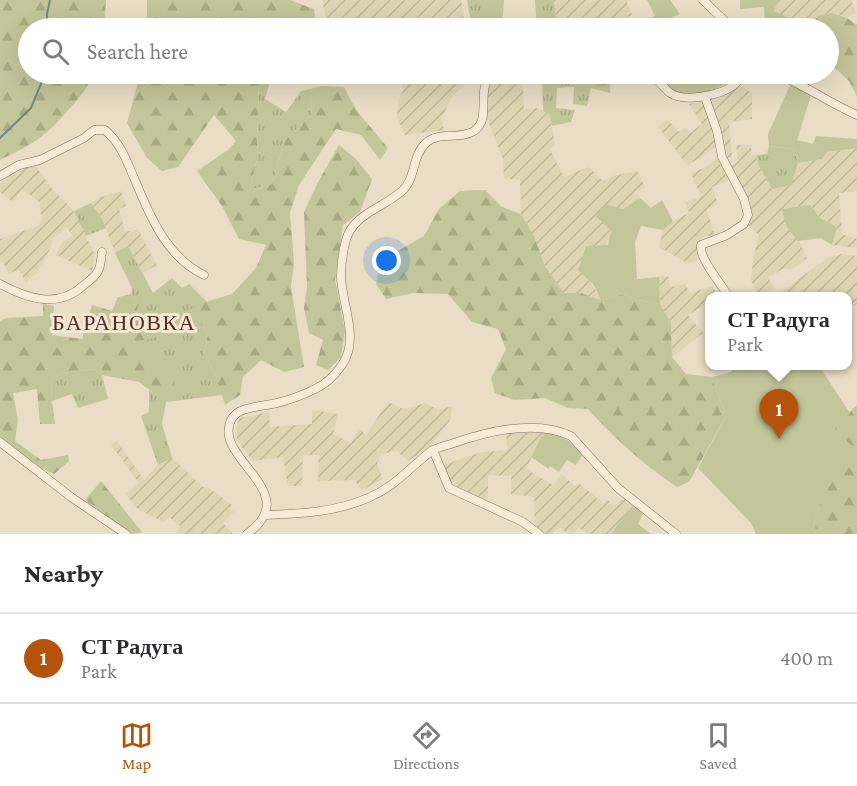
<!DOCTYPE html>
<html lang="en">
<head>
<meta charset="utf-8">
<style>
  :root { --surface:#fff; --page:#f7f7f7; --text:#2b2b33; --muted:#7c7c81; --line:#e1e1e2; --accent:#b45309 }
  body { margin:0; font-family:"Crimson Pro",serif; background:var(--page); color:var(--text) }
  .you { position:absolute; left:387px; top:261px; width:21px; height:21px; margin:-15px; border:4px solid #fff; border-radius:50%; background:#1a73e8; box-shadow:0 0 0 9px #1a73e833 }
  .badge { display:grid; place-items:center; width:39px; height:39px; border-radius:50%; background:var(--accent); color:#fff; font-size:20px; font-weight:700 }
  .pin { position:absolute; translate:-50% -50px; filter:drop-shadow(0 2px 3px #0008) }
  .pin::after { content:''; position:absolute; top:32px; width:21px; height:18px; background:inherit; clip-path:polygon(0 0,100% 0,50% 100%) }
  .popup { position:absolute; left:705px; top:292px; width:147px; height:78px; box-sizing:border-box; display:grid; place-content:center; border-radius:12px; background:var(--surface); filter:drop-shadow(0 2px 4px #0005); font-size:20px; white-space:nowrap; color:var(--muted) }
  .popup b { font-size:22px; color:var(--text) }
  .popup::after { content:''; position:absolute; left:50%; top:100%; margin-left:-12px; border:12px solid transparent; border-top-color:var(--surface) }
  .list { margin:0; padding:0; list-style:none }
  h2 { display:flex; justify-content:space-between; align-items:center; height:78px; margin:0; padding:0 24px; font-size:26px }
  h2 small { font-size:20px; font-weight:400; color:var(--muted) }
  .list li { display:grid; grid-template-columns:39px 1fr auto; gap:18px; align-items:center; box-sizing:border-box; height:90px; padding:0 24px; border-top:2px solid var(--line) }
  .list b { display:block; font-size:22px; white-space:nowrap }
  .list p { margin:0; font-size:20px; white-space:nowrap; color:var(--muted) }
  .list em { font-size:20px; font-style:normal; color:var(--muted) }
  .icon { flex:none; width:33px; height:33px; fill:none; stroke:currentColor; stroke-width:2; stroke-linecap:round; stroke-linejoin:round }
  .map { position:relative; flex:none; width:857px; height:534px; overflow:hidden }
  .search { position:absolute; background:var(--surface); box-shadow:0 6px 24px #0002; left:18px; right:18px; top:18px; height:66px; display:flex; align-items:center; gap:15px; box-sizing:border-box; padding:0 21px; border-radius:33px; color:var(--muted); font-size:22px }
  .sheet { height:168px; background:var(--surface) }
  nav { display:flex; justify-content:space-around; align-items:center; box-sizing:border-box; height:84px; border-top:2px solid var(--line); background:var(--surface); font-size:16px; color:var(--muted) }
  nav a { display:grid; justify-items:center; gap:3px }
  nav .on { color:var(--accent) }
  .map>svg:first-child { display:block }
</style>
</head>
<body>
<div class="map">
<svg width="857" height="534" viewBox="0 0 857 534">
  <defs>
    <pattern id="farmland-furrows" width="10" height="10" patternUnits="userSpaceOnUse" patternTransform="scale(1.5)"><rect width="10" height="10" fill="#ded5b3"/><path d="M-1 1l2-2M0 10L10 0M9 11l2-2" fill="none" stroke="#bfb79a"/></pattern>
    <pattern id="grass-tufts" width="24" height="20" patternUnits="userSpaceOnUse" patternTransform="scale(1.5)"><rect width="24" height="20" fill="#c3c69a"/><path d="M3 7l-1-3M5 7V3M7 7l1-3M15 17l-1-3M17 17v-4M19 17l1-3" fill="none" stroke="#a8aa84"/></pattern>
    <pattern id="forest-firs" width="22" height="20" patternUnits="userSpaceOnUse" patternTransform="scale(1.5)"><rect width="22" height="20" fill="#c3c69a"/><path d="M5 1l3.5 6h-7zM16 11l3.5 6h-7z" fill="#a8aa84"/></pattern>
  </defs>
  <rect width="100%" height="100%" fill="#e9ddc5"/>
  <!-- farmland -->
  <g fill="url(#farmland-furrows)">
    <polygon points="324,0 461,0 465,28 328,28 323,4"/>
    <polygon points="554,0 587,0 589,3 592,0 626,0 632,15 604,28 569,28 569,20 556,21"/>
    <polygon points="780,0 851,0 856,13 847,18 833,13 818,16 809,26 772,11"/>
    <polygon points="398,74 471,74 467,83 452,97 441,119 444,130 405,135 397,118 398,100 404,89"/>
    <polygon points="504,74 522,74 524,109 536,108 550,115 555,146 550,149 564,177 588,167 603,181 612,176 637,171 645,187 635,192 640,198 623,209 590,280 601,300 581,293 564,293 545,266 533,234 521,214 520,179 504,179 503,159 487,118 488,85 492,80"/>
    <polygon points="741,86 752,93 752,119 729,122 732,158 724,158 708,97 736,89"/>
    <polygon points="703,101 713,130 715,147 700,158 687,165 658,127 667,119 679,132 685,128 690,133 702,124 689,104"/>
    <polygon points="736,145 751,145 751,155 757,155 758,164 772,188 791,185 798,163 822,159 826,152 857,148 857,191 839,193 842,234 857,239 857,248 832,245 837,227 820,218 810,205 787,228 800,243 807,258 791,270 785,268 768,277 775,289 758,296 751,280 753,259 759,235 748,225 751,215 731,167 738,161"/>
    <polygon points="717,158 729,180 712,187 718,204 706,210 715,234 702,238 697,247 700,259 689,264 659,247 663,230 673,221 689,213 685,202 701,197 691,173 706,167"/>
    <polygon points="34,164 53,190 74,211 95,255 92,271 56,255 62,242 72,236 67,227 53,239 50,249 36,274 26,282 19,270 9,273 2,261 0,262 0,239 38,226 42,218 39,202 22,189 13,202 0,192 0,183 20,168"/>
    <polygon points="121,191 126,206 119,209 125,232 138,229 157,265 143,273 128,246 115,253 102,219 91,203 101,197"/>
    <polygon points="842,254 857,256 857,305 848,307 848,296 784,296 782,291 829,257"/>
    <polygon points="668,276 671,287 685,284 690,293 712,286 718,296 710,296 710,302 688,315 703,333 672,357 671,323 660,304 659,277"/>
    <polygon points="388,402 404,409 425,403 439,410 452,406 450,420 431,446 408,461 397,451 381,454 377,464 383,479 362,490 354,480 318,481 319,455 303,455 302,486 288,486 283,457 253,461 237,441 236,428 240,418 269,412 270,427 312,424 312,410 338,414 333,434 351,443 359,429 366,435"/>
    <polygon points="537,432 544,432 526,469 553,485 562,474 575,486 579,483 603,503 608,500 613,506 624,498 633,505 611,534 589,534 579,528 573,534 568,534 560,527 551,534 544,534 535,525 534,497 511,494 511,476 488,475 488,497 485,501 451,486 443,465 482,452 507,450 506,434"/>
    <polygon points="117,441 144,480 158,465 172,458 203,487 209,488 232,505 230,509 234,512 223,523 233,534 175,534 181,527 169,517 164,522 139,510 125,494 139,483 111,445"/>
  </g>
  <!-- grass -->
  <g fill="url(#grass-tufts)">
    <polygon points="467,0 504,0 503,15 499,28 472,28"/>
    <polygon points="535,0 554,0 556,21 550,22 550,28 537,28"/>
    <polygon points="272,74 265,99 286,112 301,91 310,89 312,115 285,140 272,184 250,190 257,158 259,79"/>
    <polygon points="542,74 611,74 610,93 591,88 587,106 573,104 574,87 557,88 556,108 575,110 571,122 552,126 550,115 543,111"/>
    <polygon points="769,146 794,149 798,163 791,185 772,189 758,164 757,155 767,154"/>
    <polygon points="91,203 102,219 106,228 86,236 74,211"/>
    <path d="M128,246L153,293L172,278L182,288L189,284L207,302C193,306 186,315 174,322C160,329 146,328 131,327L139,304L131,294L132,288L115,253Z"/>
    <polygon points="201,322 208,334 204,354 215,374 222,395 166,402 162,424 172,458 158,465 141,416 149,412 149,390 166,401 141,341 182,330"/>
    <polygon points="95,369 102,375 108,399 78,408 72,394 52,401 51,380 62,373"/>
  </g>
  <!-- forest -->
  <g fill="url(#forest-firs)">
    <path d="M0,0H106L104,28H28V74H93C88,88 80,97 70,108C47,136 33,144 0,160Z"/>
    <polygon points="147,0 290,0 314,9 317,28 147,28"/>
    <polygon points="832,13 847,18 857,25 857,96 849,81 829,62 828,28 809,28 818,16"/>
    <polygon points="140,74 274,74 259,79 257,158 250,190 272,184 285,140 312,115 310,89 321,86 344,87 356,110 388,148 380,160 361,135 336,129 299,185 290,213 294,263 291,287 304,367 284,372 261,360 243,377 240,395 225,405 215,374 204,354 208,334 201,322 182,330 141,341 150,359 176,375 166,402 139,382 102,375 95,369 62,373 51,380 52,401 55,424 40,424 37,389 13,393 18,420 15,441 41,460 68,455 69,461 54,474 39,467 0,438 0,321 6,318 43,316 43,304 54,306 52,335 82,339 92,305 112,311 118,297 131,294 139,304 132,327 150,329 174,322 196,305 232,294 256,268 266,245 239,239 222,206 197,171 228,150 236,141 214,115 178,167 162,171 147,158 127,123"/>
    <polygon points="339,145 356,159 372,179 360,212 343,225 335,279 345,331 341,357 328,370 316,365 323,340 309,333 304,308 307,287 304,212 318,182"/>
    <path d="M485,190L502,207L521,214L533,234L545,266L564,293H581L601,300L623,294L637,300L660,304L671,323L672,357L686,374L712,377L726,416L689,482L677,487C644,465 614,438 588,409L568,408L545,398L514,400L495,393L491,378L506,349L498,329L472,322L448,294L413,293L386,299L376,284L382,260L424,236L439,209L460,191Z"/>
    <path d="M857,405V534H829L813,528C821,493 832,478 853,449L834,428Z"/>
    <polygon points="101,481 142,532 132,534 85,500"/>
  </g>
  <!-- green -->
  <g fill="#c3c69a">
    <polygon points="647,0 670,0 680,14 661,22 662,28 640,28 638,23 655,16"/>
    <polygon points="740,0 780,0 773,11 809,26 809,28 765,28 764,7 740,9"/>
    <path d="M660,74H693L695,81L727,74H740C729,85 695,100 680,94C671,90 664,83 658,77Z"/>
    <polygon points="791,83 811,95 797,140 813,144 816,136 857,139 857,148 827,152 822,159 798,163 794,149 769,146 768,134"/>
    <polygon points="640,198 651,208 662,200 673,221 663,230 641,226 635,242 637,279 659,277 660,304 637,300 623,294 601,300 593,284 578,270 586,246 608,245 611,231 596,216 605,204 623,209"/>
    <polygon points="810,205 820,218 837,227 832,245 821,238 798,241 787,228 782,209"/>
    <path d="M735,366H819L850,413L835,428L854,449C833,477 821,494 813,528L829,534H756L751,523L698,468L726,416L712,377L731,372Z"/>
    <path d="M544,432C562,434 570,441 583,454L576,465L567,460L559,472L550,466L549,469L531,457Z"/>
    <polygon points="633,505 643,514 638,524 651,534 611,534"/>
  </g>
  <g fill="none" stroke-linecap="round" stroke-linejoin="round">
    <!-- stream -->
    <g stroke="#6e8a82" stroke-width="2">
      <polyline points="47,28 47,14 50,0"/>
      <polyline points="0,138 31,108 45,74"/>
    </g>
    <!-- minor casing -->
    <g stroke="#826f5d" stroke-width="9">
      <g id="minor">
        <polyline points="703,0 732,28"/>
        <path d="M649,74C657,79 663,87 670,93C685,103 721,95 734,85C738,82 741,77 743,74"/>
        <path d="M777,74C805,85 829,103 857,115"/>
        <path d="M705,97L717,131L722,157L744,199L748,215L744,224L727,235L701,245C699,259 721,283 728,296"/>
        <path d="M0,176L19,165L40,160L84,138L94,130H105C121,144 126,159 134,178C149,214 166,257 204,275"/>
        <path d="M0,284C28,299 58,309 84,285C89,281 96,276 98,271C101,266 101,258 102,252"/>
        <polyline points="0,442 71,497 126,534"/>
        <polyline points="433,450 449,488 523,522 539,534"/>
        <path d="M265,515C299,514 336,512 368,498C396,486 407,470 430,452C435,448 444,446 451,444C485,432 536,419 571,436L618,488L676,534"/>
        <path d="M247,534C306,492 212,459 231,420C232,418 235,415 237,413C248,406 264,406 277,403C289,400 303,395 315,389C326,384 335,375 342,365C360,339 342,305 341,277C341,265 343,251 346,240C353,214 383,208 402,191C416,179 412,155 426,143C438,131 460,140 474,131C493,118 474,89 493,74"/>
      </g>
    </g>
    <!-- minor -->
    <use href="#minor" stroke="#f5ebd7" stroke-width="8"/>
  </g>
  <g text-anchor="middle" stroke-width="6" stroke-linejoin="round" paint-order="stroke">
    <!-- quarter labels -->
    <g font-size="22" letter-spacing="1.5" fill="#5c2c23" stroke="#f2e8d3">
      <text x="124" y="330">БАРАНОВКА</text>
    </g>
  </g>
</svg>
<div class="you"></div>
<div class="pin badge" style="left:779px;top:439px">1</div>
<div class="popup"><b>СТ Радуга</b>Park</div>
<div class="search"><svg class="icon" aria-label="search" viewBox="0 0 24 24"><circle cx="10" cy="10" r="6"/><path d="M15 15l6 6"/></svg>Search here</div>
</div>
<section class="sheet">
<h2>Nearby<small></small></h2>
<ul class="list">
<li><span class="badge">1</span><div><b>СТ Радуга</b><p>Park</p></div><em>400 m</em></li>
</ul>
</section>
<nav>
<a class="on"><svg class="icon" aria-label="map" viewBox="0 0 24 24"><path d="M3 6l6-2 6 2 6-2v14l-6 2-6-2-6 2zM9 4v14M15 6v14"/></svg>Map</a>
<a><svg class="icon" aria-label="directions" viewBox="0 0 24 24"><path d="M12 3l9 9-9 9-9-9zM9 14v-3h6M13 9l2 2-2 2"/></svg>Directions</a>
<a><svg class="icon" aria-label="saved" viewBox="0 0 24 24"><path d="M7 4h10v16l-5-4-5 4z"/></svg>Saved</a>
</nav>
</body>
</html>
